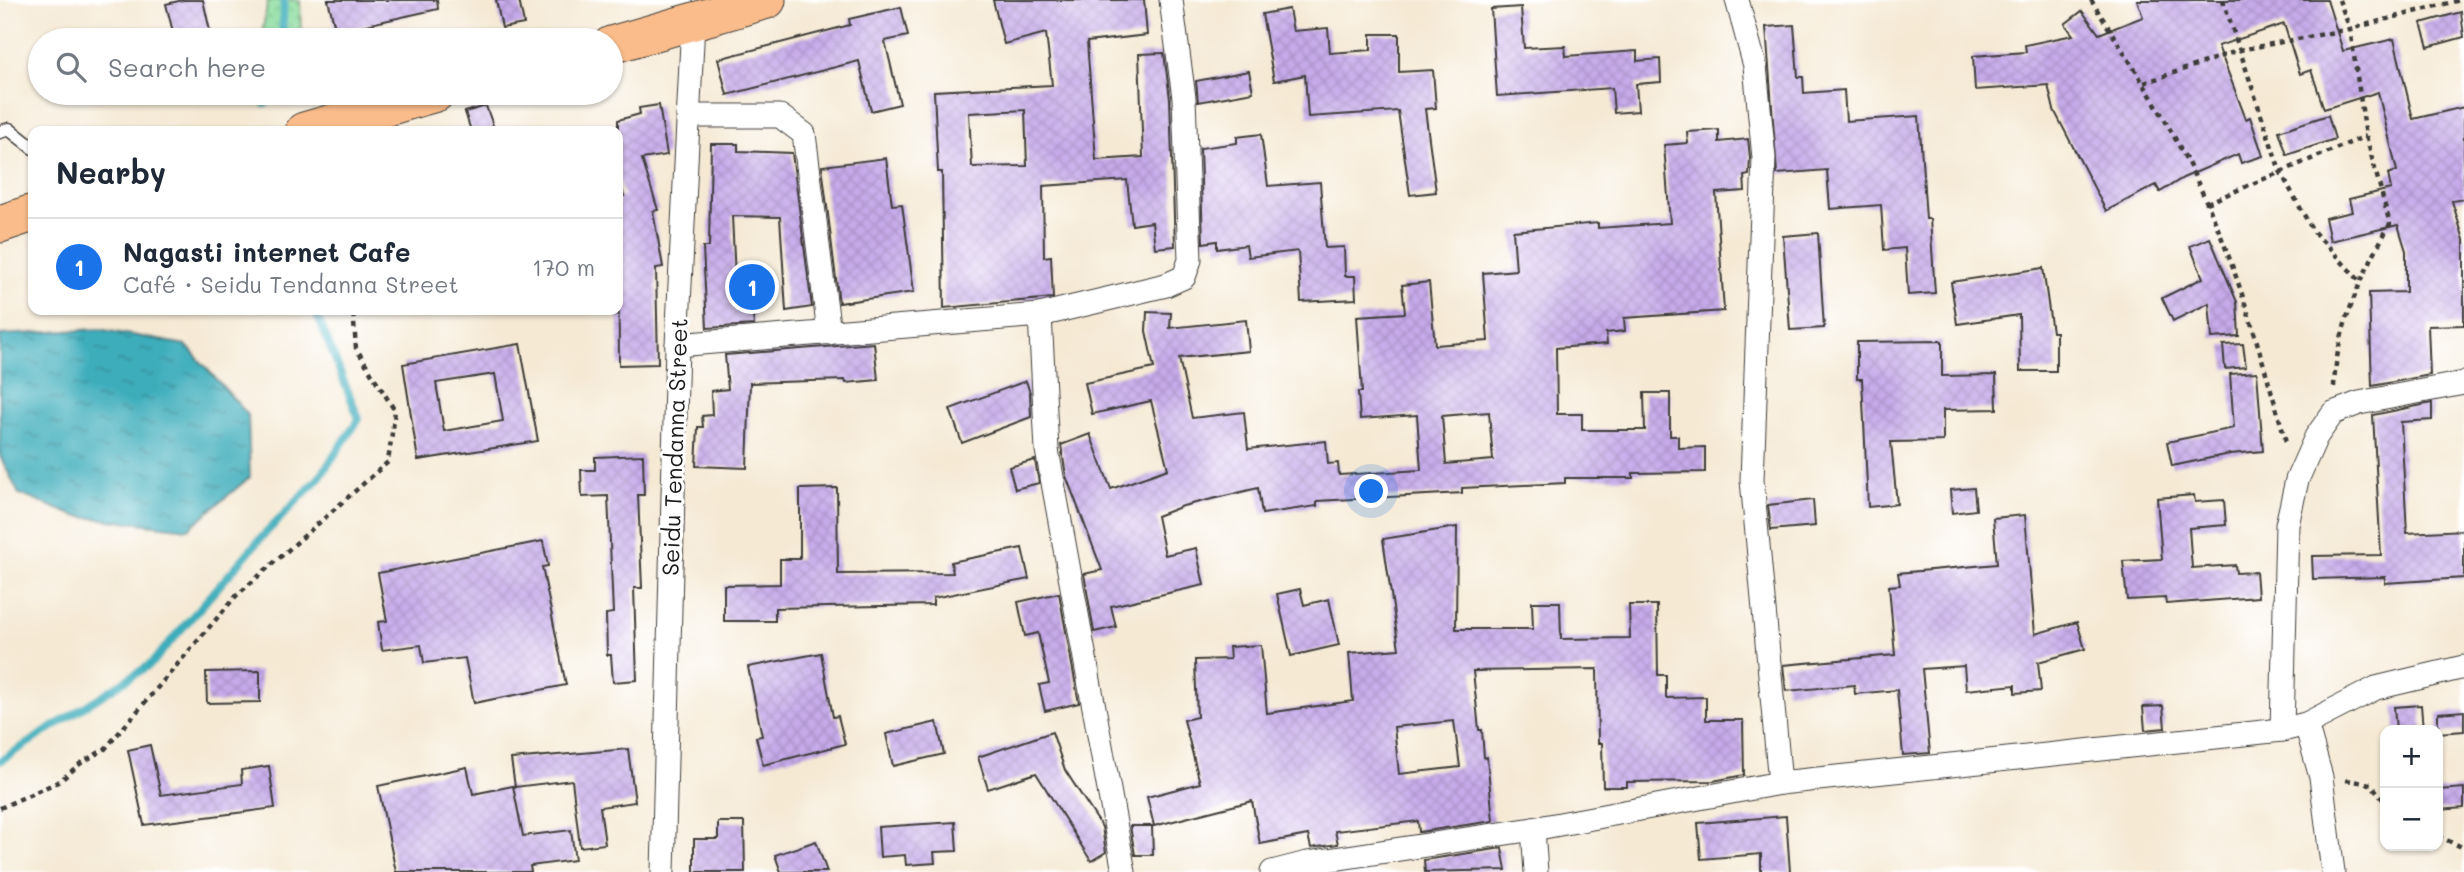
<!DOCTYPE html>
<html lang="en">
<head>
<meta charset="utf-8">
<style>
  :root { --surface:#fff; --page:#f6f6f7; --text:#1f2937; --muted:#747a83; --line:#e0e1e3; --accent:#1a73e8 }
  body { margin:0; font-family:Mali,sans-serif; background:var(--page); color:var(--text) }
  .controls { position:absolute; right:21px; bottom:21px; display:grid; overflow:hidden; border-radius:14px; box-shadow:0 2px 5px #0004 }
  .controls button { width:63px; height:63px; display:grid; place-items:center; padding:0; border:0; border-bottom:2px solid var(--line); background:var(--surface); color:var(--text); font:35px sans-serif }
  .you { position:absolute; left:1372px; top:492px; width:24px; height:24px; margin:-18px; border:5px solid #fff; border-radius:50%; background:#1a73e8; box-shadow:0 0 0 10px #1a73e833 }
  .badge { display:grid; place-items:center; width:46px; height:46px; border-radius:50%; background:var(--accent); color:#fff; font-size:23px; font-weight:700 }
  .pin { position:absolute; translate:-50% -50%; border:4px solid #fff; box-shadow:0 2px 7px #0006 }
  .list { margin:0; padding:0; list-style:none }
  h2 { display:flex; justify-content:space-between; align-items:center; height:91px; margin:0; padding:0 28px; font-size:30px }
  h2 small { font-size:23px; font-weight:400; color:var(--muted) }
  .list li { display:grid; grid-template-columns:46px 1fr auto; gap:21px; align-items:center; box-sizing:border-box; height:98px; padding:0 28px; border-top:2px solid var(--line) }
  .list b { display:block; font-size:26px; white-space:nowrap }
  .list p { margin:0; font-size:23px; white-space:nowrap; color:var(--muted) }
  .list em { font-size:23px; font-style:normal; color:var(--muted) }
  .icon { flex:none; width:38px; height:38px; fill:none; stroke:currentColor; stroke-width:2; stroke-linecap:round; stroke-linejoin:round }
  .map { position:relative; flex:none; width:2464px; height:872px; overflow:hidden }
  .search { position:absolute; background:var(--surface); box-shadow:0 2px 5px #0004; left:28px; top:28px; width:595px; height:77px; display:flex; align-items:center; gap:18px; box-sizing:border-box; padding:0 24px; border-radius:38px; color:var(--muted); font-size:26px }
  .panel { position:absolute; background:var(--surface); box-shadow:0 2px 5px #0004; left:28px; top:126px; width:595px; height:189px; border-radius:14px }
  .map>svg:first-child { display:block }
</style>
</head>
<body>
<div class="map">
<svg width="2464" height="872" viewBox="0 0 2464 872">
  <defs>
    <pattern id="grass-dots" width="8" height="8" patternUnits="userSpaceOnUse" patternTransform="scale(1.75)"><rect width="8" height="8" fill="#89dc9d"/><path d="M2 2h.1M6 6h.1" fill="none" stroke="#76bc87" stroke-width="1.8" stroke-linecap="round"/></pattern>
    <pattern id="water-ripples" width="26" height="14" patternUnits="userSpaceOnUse" patternTransform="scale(1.75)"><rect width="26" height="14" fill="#3eadbb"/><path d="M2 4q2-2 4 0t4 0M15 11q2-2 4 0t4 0" fill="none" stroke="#338c97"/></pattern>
    <pattern id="building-cross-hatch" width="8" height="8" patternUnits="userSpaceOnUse" patternTransform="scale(1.75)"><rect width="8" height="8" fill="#c6aaea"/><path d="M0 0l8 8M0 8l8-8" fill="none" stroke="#aa92c8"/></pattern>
  </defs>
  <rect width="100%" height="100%" fill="#fff"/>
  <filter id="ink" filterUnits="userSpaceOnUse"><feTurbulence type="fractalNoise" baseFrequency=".0143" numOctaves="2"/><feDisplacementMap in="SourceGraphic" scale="14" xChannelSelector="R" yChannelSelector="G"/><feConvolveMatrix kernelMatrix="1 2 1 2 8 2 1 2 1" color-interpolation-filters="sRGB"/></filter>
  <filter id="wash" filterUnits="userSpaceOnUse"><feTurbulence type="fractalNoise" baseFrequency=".00686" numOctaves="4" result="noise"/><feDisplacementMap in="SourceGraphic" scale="28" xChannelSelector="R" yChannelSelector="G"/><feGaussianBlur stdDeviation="1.57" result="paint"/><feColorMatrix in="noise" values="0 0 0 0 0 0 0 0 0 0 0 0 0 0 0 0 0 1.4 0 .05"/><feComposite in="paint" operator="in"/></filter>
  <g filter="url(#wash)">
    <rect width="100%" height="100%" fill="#f5e9d4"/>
    <!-- grass -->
    <polygon fill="url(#grass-dots)" stroke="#527c5c" stroke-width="2" points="268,0 300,0 301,40 261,40"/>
    <!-- water -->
    <polygon fill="url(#water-ripples)" stroke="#2d646c" stroke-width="2" points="99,329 186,345 248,415 250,477 188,529 75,516 19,494 0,456 0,335"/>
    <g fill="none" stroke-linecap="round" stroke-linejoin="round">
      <!-- stream -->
      <g stroke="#3eadbb" stroke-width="8">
        <polyline points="282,40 284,0"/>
        <polyline points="265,104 268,93"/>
        <polyline points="0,761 151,664 260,539 319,478 359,419 315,310"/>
      </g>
    </g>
    <g id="blocks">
      <!-- building -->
      <g fill="url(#building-cross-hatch)" fill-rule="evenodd">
        <polygon points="183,0 203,0 212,40 175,40 166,4"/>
        <polygon points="328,0 437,0 438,9 357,27 360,40 338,40"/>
        <polygon points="496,0 519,0 524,24 502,28"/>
        <path d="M993,0H1144L1147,35L1087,42L1096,160L1143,157L1139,54L1164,53L1170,99L1175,246L1155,248L1152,222L1132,225L1127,180L1043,186L1044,257L1051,256L1053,298L944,308L942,172H938L934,91L1052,85L1046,33L1004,44ZM1025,110L1027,166L972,167L969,113Z"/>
        <polygon points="2137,0 2327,0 2343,51 2394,39 2413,119 2464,107 2464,199 2452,201 2464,240 2464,325 2428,326 2430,375 2372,386 2369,293 2406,292 2406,251 2398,225 2330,241 2325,218 2352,212 2349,199 2391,189 2388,174 2397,171 2378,92 2324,109 2311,70 2300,74 2284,24 2218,46 2246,119 2250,117 2263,156 2241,163 2238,154 2183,178 2160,192 2156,185 2106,211 2054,110 2048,85 1975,90 1973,56 2026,52 2025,45 2073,35 2065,24 2082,11 2099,34 2143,17"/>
        <polygon points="901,7 908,36 885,41 900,104 871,111 859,61 727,95 718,59 850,25 849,19"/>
        <polygon points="1521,7 1524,48 1565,46 1566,56 1637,51 1637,61 1660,59 1661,82 1636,84 1638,111 1614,113 1612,88 1497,96 1491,9"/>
        <polygon points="1289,9 1293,31 1328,28 1330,53 1371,50 1371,34 1399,34 1399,72 1433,70 1436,108 1425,109 1436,192 1410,195 1398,111 1308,117 1305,75 1274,81 1262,14"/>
        <polygon points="2461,12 2464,37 2428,47 2421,23"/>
        <polygon points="1794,25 1798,77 1803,77 1804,93 1844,90 1846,121 1919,116 1926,219 1930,219 1935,293 1908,295 1905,248 1884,250 1881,205 1830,209 1827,170 1777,174 1766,27"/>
        <polygon points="1249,71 1253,92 1198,102 1196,81"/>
        <polygon points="659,105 667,155 642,159 658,210 653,211 663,267 656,268 658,364 619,365 618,197 624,196 618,175 618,120 640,114 639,108"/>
        <polygon points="486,106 495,131 471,131 465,112"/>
        <polygon points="2328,115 2335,139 2287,155 2279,131"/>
        <path d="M1719,130V142L1748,139L1750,158L1749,175L1744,176L1745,191L1716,193L1724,311L1624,318L1625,331L1606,333L1607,344L1556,348L1557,414H1582V430H1645L1644,393H1670V436H1678V448L1705,447V472L1633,473V478H1565V483L1462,488V493L1317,501V506L1262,514L1258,488L1183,506L1157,516L1165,555L1196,548L1204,585L1111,606L1116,627L1094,632L1084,574L1102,570L1066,476L1061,445L1090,434L1111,489L1168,469L1151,401L1092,414L1085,383L1154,368L1146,331L1147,312L1171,313L1170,328L1246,320L1249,351L1179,358L1192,418L1244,412L1248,449L1326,441L1328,464L1338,463L1339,475L1421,470L1417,415L1360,419L1358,392H1362L1357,316L1405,313L1402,285L1429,282L1435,345L1488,341L1483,273L1516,270L1513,231L1598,223V228L1670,223L1664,145L1688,143L1687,132ZM1489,412L1493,460L1446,464L1442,416Z"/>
        <polygon points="1261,134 1268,186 1320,182 1325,248 1344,247 1345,276 1355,276 1356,299 1301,302 1298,251 1248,257 1246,245 1217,249 1217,241 1203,243 1200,148 1237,143 1237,137"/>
        <polygon points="711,144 738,144 738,151 792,153 812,307 786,311 780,217 732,216 736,299 751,298 754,325 707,328 703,247 709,247"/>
        <polygon points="886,158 892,205 902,204 914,292 839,303 822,166"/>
        <polygon points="1818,233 1824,328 1790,330 1783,236"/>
        <polygon points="2210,238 2237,302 2239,336 2212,338 2209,303 2173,321 2162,298 2203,278 2190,246"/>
        <polygon points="2043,268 2052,332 2056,332 2056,371 2020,371 2019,315 1957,324 1951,282"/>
        <polygon points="1942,341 1942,376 1996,375 1997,409 1943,410 1943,441 1891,442 1897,504 1868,507 1862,379 1857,379 1857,342"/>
        <polygon points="874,343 878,380 846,383 845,380 750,383 747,468 696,466 698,427 703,427 702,416 712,415 711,391 728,389 725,355"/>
        <path d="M520,344L538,441L418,460L403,364ZM495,374L503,421L444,431L436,383Z"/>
        <polygon points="2243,344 2246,367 2225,369 2223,345"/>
        <polygon points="2257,372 2263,451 2230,454 2172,466 2167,442 2234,428 2230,374"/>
        <polygon points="1026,381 1030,393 1031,417 962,443 950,409"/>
        <polygon points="2432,403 2432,420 2401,422 2407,533 2464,530 2464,578 2385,583 2385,577 2313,579 2312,556 2381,555 2373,415"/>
        <polygon points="643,455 644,495 638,495 642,588 634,588 637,680 613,682 611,655 607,655 606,614 613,613 608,496 582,497 581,470 595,470 595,457"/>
        <polygon points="1035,460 1039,483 1015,489 1009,467"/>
        <polygon points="837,488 838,574 953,573 951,562 1022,548 1029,579 933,598 933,605 775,608 775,621 724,621 724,585 780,584 780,559 800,559 800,489"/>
        <polygon points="1974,488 1976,510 1952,513 1950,490"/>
        <polygon points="2194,495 2195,502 2224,500 2226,525 2189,528 2192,568 2235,565 2236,573 2256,572 2258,597 2166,604 2165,598 2127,600 2123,561 2162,559 2157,498"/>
        <polygon points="1813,500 1815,526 1771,530 1768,505"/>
        <polygon points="2025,515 2035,634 2077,622 2085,649 2038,662 2041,691 2015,693 2015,685 1966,690 1964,666 1922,669 1930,753 1903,755 1897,690 1855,694 1854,685 1786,691 1783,665 1895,655 1889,586 1900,585 1898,573 1997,564 1993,518"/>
        <path d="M1457,527L1456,629H1533L1532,602H1560L1561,639L1630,638L1629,605H1657L1658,675H1666V698L1706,697V720H1743L1744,775L1713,781L1627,782V787H1603L1602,743H1598L1597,669L1473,671L1479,730H1482L1484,758L1487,757L1493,821L1419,832L1418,821L1335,831L1338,844L1311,848L1308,835L1260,844L1252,801L1154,826L1147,797L1200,783L1184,720L1197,717L1195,660L1230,659L1229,647L1261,645L1267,713L1353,701L1349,653L1399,649L1383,539ZM1454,721L1460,767L1399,774L1394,727Z"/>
        <polygon points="543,541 548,566 542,567 566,685 474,703 465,658 424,663 421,645 382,650 378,622 387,621 378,573"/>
        <polygon points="1300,589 1304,605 1329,599 1339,645 1291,656 1277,594"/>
        <polygon points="1059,593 1079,703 1045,711 1039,685 1049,683 1038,633 1025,636 1018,602"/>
        <polygon points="821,653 833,717 838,716 845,744 763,765 756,737 762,736 748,667"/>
        <polygon points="260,671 260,702 207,703 206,672"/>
        <polygon points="2421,705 2423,730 2396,730 2394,707"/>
        <polygon points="2163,706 2165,728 2145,730 2143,707"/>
        <polygon points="2464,711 2464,731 2438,733 2438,713"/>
        <polygon points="937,722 944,754 893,766 886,734"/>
        <polygon points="1052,732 1065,770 1102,827 1106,852 1091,861 1036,773 988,789 978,757"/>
        <polygon points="150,745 161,795 242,784 241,770 269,766 275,808 144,825 128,750"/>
        <polygon points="628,749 635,802 600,807 605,844 580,847 572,780 515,787 511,759"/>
        <polygon points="467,767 473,794 513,786 523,836 571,830 575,860 530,866 531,872 396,872 378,786"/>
        <polygon points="2464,788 2464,808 2438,810 2438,790"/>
        <polygon points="1786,816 1790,872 1761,872 1761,854 1701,859 1698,823"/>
        <polygon points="718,822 744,822 745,872 694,872 694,839 718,839"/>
        <polygon points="955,822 957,851 934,852 935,863 906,865 905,855 880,857 878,827"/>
        <polygon points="1130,826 1152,826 1153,855 1135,855"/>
        <polygon points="816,841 827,872 781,872 775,855"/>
        <polygon points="1502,848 1506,870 1425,872 1424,860"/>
      </g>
    </g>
  </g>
  <g filter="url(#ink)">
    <use href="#blocks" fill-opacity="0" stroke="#3d3b38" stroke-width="2"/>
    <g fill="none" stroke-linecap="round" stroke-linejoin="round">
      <!-- service casing -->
      <g stroke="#3d3b38" stroke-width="15">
        <polyline id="service" points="0,132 9,129 33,148"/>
      </g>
      <!-- minor casing -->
      <g stroke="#3d3b38" stroke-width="25">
        <g id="minor">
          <polyline points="1737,0 1755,66 1764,158 1752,480 1780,783"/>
          <polyline points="688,116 780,116 804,134 829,333"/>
          <polyline points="1040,315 1047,450 1124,872"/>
          <polyline points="677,345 1040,315 1166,285 1184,277 1190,260 1184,98 1171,0"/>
          <polyline points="2306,724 2376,688 2464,667"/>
          <polyline points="2282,730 2287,525 2297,480 2316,437 2333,413 2359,403 2464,383"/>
          <polyline points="1533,829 1536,872"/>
          <polyline points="663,872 677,345 693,22"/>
          <polyline points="1272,872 1307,863 1533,829 1780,783 2282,730 2306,724 2321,777 2333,872"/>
        </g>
      </g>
      <!-- primary casing -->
      <g stroke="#3d3b38" stroke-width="39">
        <g id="primary">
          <polyline points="611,45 767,0"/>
          <polyline points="304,131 436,93"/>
          <polyline points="0,224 33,213"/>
        </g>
      </g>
      <!-- path -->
      <g stroke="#3d3b38" stroke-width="4.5" stroke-dasharray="5 5" stroke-linecap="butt">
        <path d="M2091,0C2132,65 2176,132 2207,203C2242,281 2263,364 2287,445"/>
        <polyline points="2223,0 2280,171 2313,231 2359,280"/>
        <polyline points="2144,83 2240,50 2350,29 2460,0"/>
        <polyline points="2207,203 2366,136"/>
        <path d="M2334,387C2336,329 2362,274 2390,224L2366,136L2350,29L2339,0"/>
        <polyline points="2346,780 2371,784 2385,802"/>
        <polyline points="0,808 60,781 81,763 105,749 236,596 388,462 395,411 356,348 353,310"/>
        <polyline points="2438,836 2464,848"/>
      </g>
      <!-- service -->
      <use href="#service" stroke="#fff" stroke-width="12"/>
      <!-- minor -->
      <use href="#minor" stroke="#fff" stroke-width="23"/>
      <!-- primary -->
      <use href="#primary" stroke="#f9bc8a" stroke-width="37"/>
    </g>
  </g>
  <g text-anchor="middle" stroke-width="6" stroke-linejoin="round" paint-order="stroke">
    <!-- street labels -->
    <g font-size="23" fill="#1c1c1c" stroke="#fff">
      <text transform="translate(675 447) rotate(-88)" y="8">Seidu Tendanna Street</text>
    </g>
  </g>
</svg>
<div class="controls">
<button>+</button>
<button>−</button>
</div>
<div class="you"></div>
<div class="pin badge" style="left:752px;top:287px">1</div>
<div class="search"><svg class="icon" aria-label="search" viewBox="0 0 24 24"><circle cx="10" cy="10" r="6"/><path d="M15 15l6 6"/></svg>Search here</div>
<section class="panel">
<h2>Nearby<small></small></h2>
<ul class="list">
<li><span class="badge">1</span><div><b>Nagasti internet Cafe</b><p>Café · Seidu Tendanna Street</p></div><em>170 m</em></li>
</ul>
</section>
</div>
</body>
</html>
